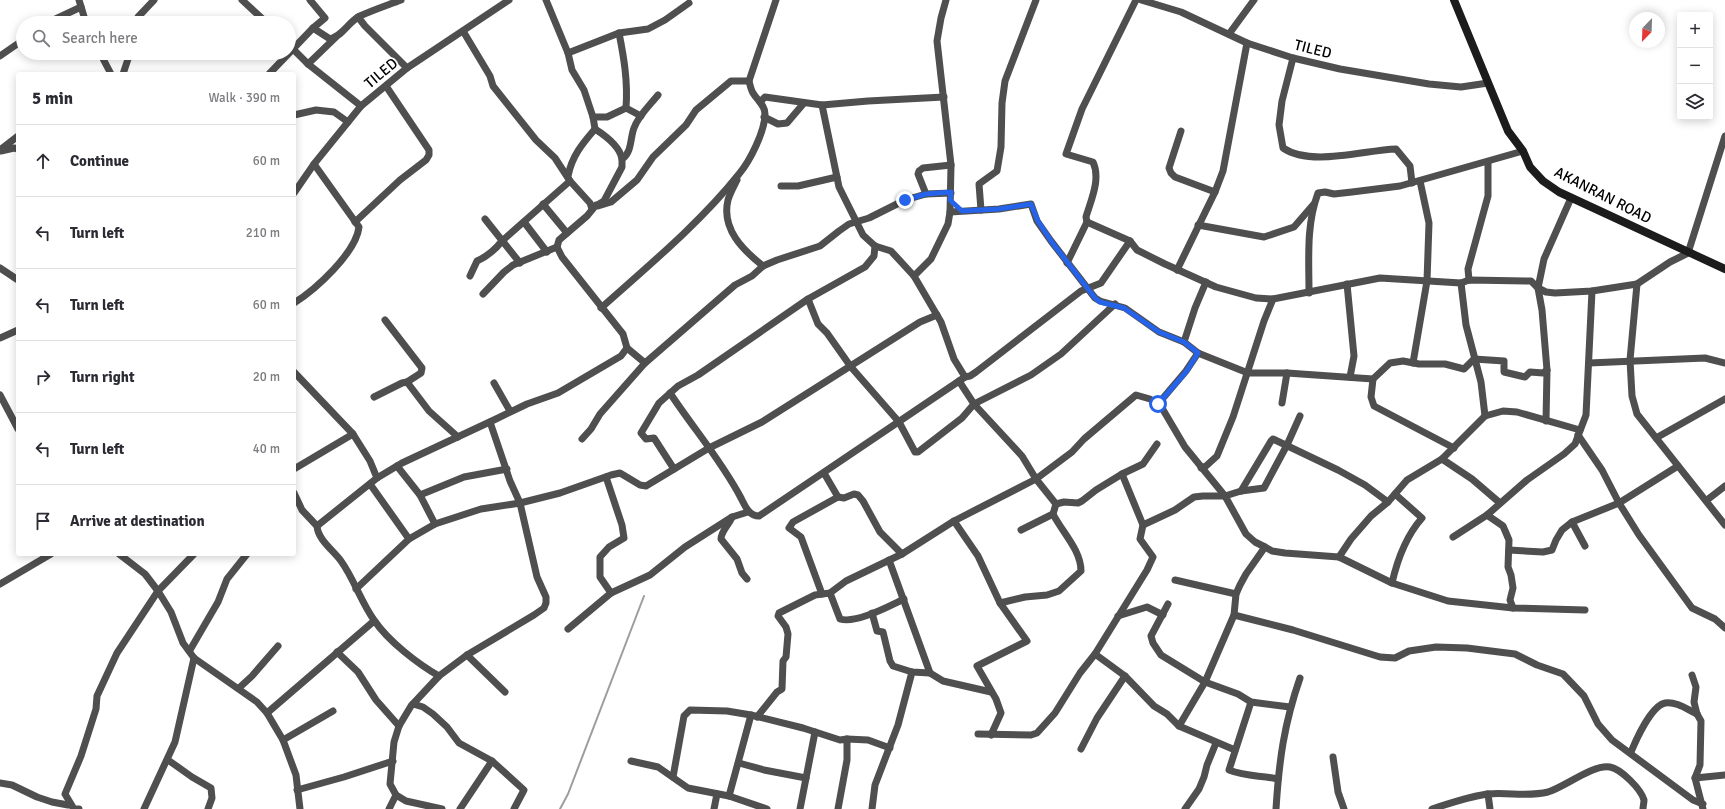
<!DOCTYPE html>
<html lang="en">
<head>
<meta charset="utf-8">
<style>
  :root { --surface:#fff; --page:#f2f2f3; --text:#2b2b33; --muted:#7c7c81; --line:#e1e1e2 }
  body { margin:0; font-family:Signika,sans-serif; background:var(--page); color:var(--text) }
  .controls { position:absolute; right:12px; top:12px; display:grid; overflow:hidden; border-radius:4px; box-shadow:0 2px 10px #0003 }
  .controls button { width:36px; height:36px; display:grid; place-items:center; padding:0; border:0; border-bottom:1px solid var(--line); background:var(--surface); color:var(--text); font:20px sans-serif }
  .compass { position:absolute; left:1629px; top:12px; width:36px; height:36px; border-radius:50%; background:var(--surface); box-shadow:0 2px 10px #0003; rotate:203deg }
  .stop { position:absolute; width:12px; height:12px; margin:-9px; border:3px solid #2563eb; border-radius:50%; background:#fff }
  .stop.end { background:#2563eb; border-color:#fff; box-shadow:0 1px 4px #0008 }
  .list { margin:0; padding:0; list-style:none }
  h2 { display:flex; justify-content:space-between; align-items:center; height:52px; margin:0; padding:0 16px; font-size:17px }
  h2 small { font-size:13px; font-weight:400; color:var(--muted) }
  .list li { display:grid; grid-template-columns:26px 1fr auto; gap:12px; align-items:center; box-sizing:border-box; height:72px; padding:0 16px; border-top:1px solid var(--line) }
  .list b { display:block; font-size:15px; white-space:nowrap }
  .list em { font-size:13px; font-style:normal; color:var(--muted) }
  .icon { flex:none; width:22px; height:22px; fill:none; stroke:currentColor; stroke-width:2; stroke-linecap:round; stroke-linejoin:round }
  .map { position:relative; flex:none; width:1725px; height:809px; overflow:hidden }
  .search { position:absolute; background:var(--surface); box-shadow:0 2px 10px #0003; left:16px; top:16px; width:280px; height:44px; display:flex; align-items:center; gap:10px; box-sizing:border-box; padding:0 14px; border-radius:22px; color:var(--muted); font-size:15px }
  .panel { position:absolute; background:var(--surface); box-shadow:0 2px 10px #0003; left:16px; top:72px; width:280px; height:484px; border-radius:4px }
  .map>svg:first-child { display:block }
</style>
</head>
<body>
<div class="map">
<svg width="1725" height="809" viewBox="0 0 1725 809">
  <rect width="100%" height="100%" fill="#fff"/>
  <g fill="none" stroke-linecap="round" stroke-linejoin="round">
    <!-- stream -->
    <polyline stroke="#9d9d9d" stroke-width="2" points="560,809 568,794 644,596"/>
    <!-- minor -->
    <g stroke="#4f4f4f" stroke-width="7">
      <polyline points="79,0 86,23"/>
      <polyline points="242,0 267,23"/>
      <path d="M546,0L568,53L572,70L584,90L593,117L595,129C606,136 620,147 622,159"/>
      <polyline points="1141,0 1181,12 1247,43 1293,58 1340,69 1429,84 1461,87 1488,83"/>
      <polyline points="358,17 365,26 407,68"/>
      <polyline points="47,23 81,7"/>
      <polyline points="138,23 138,17 154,0"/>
      <path d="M313,28L330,39C344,35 348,22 360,16C373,10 388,5 401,0"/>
      <polyline points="463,31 490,76 493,86 536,140 555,158 570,181 590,203 592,209"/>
      <path d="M619,33C624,58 628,82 626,108"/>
      <polyline points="1229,34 1254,0"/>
      <polyline points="289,45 308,64 361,106"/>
      <polyline points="100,53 111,74"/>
      <polyline points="568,53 619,33 648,29 665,20 689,3"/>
      <polyline points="0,56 23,40"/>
      <path d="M1293,58L1282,101L1279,125L1283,148C1311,167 1364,150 1396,149L1410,166L1412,183"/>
      <polyline points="308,64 336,37"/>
      <polyline points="123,74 130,53"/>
      <polyline points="269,74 313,28 325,18 310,0"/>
      <polyline points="760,102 765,97 822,105 868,101 944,97"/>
      <polyline points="822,105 839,187 863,235 875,246 891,251 914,276 941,322 954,359 965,377"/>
      <polyline points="294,115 316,110 334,112 348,122"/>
      <polyline points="593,117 607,117 626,108 641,116"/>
      <polyline points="764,117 778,124 787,123 804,103"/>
      <polyline points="1181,131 1169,168 1171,173 1175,177 1215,192"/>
      <polyline points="0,150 18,136"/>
      <polyline points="1,151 14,148 18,149"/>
      <path d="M568,176C572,156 582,144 595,129"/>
      <path d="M737,180C734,186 730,193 728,200C721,229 743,250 763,266"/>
      <polyline points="781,186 798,186 837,177"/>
      <polyline points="294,193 314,164 361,106 407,68 509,0"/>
      <polyline points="926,194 918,174 919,171 923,168 951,165"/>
      <polyline points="543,204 567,233"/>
      <path d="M599,204L604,201L622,167V159C632,153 630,138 634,128C638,116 650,105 658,95"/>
      <polyline points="981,210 979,184 997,171 1001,147 1002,103 1005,81 1036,0"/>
      <polyline points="950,212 999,209 1031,204 1037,221 1051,241 1095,298 1100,301 1125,308 1159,332 1184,342 1198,353 1248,373 1287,373 1373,379"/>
      <polyline points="485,219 520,263"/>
      <polyline points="355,222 400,180 426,160 429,155 429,150 386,86"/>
      <polyline points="524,222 547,252"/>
      <polyline points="1087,222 1130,241 1137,250 1165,264 1216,287 1256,298 1273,299 1380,278 1461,283 1469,280 1531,281 1538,288 1546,292 1555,293 1592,291 1637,284 1670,262 1688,253 1725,136"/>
      <polyline points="1198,225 1264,237 1294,227 1313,205"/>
      <path d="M1067,263L1087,222L1086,217C1091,200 1101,179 1093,162L1066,154L1082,109L1136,0"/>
      <polyline points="0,268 18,280"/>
      <polyline points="1177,270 1215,192 1223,171 1247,43"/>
      <path d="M470,276L477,261C488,256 495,250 502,241L570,181"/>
      <polyline points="914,276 931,259 948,224 950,212 951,165 937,41 941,18 946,0"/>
      <polyline points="1469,280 1468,269 1488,196 1488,162"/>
      <polyline points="1461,283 1466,325 1481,382 1485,416"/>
      <polyline points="1347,284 1354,356 1350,377"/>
      <polyline points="1637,284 1630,360 1632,396 1637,414 1725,525"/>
      <path d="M1309,293C1309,259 1306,225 1318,193L1325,192L1334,194L1352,192L1400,186L1523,151"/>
      <polyline points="483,294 504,272 513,265 557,247"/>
      <polyline points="808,299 818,324 827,333 851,367 899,422 915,452 918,452 962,418 974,404 1031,375 1061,354 1115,304"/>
      <path d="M294,303C315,290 356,253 359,227L314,164"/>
      <path d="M601,308C647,267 701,222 739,174C750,161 765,131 765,114C765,105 757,100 753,93C751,90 750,85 749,81L776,0"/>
      <polyline points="0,338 18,330"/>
      <polyline points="1184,342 1195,308 1206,282"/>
      <polyline points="645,363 627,348 623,334 562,257 557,247 559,240 587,216 596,205 598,206 611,202 637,180 653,157 686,125 696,110 731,81 749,81"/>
      <polyline points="1413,363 1427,281 1429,223 1420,181"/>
      <polyline points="1589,363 1705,358 1725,363"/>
      <polyline points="294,372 353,434 370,461 377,478"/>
      <polyline points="959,381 974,404 1022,456 1036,479 1056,504"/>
      <polyline points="407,382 429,411 458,437"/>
      <polyline points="494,383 510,411"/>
      <path d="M670,393C693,428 721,460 741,498C745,506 749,516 759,516L965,377L970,376L976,372L1081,291L1101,283L1130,241"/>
      <polyline points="0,395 18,429"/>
      <polyline points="374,397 402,383 407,382 421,373 422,368 385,320"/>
      <polyline points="1282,403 1287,373"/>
      <polyline points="1158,404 1186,371 1198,353"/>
      <polyline points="1546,421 1547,370 1542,310 1538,288 1544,259 1571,198"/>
      <polyline points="1578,435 1602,470 1619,503 1639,535 1692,608 1715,619 1725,628"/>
      <polyline points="1656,438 1725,399"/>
      <polyline points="582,439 591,429 600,414 645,363 735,285 752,276 763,266 777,260 820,246 839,231 849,224 869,218 905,200 926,194 951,193"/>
      <polyline points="1454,448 1374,406 1371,397 1373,379 1390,363 1403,361 1419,364 1445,364 1464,369 1474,359 1504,361 1504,372 1525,377 1530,372 1543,373 1547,370"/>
      <polyline points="1442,459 1472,479 1500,503"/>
      <polyline points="397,466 420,495 435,524"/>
      <polyline points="1201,468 1206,466 1217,456 1233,417 1264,321 1273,299"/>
      <polyline points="294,469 353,434"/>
      <polyline points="674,469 654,438 646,439 641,433 659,403 678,386 698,375 808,299 865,267 874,256 875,246"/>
      <polyline points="824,473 838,497"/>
      <polyline points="606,477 622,525 624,538 609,547 600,557 600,577 611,593"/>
      <polyline points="370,484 409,539"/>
      <polyline points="1241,491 1271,441 1273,439 1338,470 1365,485 1388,502"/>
      <path d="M294,493L302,510L317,526C318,540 333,550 341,561C354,579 361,602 374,620C388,641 418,664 439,676"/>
      <polyline points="420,495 464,477 507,469"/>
      <polyline points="1707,500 1725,486"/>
      <polyline points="1056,504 1064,502 1078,503 1082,501 1096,490 1122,474 1143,464 1157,444"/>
      <polyline points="1487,515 1503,526 1509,540 1508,567 1511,575 1513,588 1510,600 1513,608"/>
      <path d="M732,517C729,525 721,531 721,539L737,559L742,573L747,579"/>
      <polyline points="954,521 978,556 1000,603 1027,641 977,666 996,699 1001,713 991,735"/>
      <polyline points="1572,522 1585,546"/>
      <polyline points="1143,525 1175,510 1194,497 1203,496 1225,496 1241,491 1264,488 1287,445 1300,416"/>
      <polyline points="317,526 377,478 402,463 496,419 527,404 558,393 621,356 627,348"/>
      <polyline points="1021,530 1053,514"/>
      <polyline points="1453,537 1487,515 1527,480 1564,454 1575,444 1586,415 1592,291"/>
      <polyline points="1509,550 1543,552 1552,550 1556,540 1562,530 1572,522 1619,503 1678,466"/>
      <polyline points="119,554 145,574 158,591 171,612 183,643 194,658 257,702 267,713 283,740 296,775 300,809"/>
      <polyline points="1339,557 1351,539 1371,516 1388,502 1407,480 1442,459 1485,416 1503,411 1517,412 1580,430"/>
      <polyline points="889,560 930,673"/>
      <polyline points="1175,580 1236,594"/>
      <path d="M1392,583C1397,561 1407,535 1422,518L1395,494"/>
      <polyline points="0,584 51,554"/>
      <polyline points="356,589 409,539 435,524 481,509 520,503 560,493 611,475 620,473 640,485 646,486 709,448 762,422 920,322 937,315"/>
      <path d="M830,593L840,619C856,624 889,606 904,599"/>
      <polyline points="822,594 801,537 789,528 793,522 838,497 844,498 854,494 858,495 863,501 880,532 902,554"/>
      <path d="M1000,603L1025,597L1047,595L1059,591L1081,571C1081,550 1062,532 1053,514L1056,504"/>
      <polyline points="1168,604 1151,636 1153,643 1161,655 1205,682 1238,694 1251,702 1290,707"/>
      <polyline points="872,613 877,631 883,632 890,661 893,666 912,672 930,673 943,681 991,692"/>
      <polyline points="1234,615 1293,630 1380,657 1395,658 1409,651 1436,647 1467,648 1515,654 1537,665 1563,674 1584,696 1598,724 1612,740 1693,800 1703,804"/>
      <polyline points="1118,616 1147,607 1163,615"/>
      <polyline points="568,629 611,593 650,575 685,547 732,517 748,512"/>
      <polyline points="190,650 218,602 227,579 247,554"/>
      <polyline points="337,652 358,672 376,700 399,726"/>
      <polyline points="1095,654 1125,676 1154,706 1167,714 1179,726 1235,750"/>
      <polyline points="467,655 505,692"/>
      <polyline points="1692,675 1696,687 1694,702 1697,714 1701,721 1700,765 1695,778 1703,809"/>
      <polyline points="239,688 252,676 278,646"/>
      <path d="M1251,702L1229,770C1247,777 1260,775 1278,779"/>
      <polyline points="413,704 423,707 433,714 447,727 459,743 492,761 524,790 514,809"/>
      <polyline points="267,713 374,621"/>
      <polyline points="757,717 777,692 782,689 783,661 786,657 788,634 786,627 778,616 779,613 815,595 830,593 846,581 902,554 954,521 1036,479 1072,452 1084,439 1136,395 1150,399 1162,408 1185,447 1225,496 1246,534 1255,542 1265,547 1272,551 1285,553 1339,557 1392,583 1448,601 1513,608 1585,610"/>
      <polyline points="1179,726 1205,682 1234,615 1236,594 1240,585 1246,574 1265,547"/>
      <polyline points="978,734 1031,735 1037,733 1055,713 1080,673 1095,654 1147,570 1153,557 1140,539 1143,525 1122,474"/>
      <polyline points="847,739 868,740 890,748"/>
      <polyline points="283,740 333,711"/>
      <polyline points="1081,749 1097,718 1125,676"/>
      <path d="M1631,752C1636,740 1651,706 1665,703C1676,701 1688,710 1697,714"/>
      <polyline points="1333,757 1338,792 1344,809"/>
      <polyline points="168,760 192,777 211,788 212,798 208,809"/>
      <polyline points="631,761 658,767 688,788 729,796 767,809"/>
      <polyline points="739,763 764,770 806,778"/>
      <polyline points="673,777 684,716 690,710 727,711 751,715 803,728 840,740 847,739 847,760 838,809"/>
      <polyline points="1695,778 1725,775"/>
      <polyline points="0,783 12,785 37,797 52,802 68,805"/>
      <polyline points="297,790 344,777 393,761"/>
      <polyline points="1488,794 1490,809"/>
      <polyline points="729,796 751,715"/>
      <polyline points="79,809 74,809 65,794 81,756 96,709 97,696 117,653 158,591 194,554"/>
      <polyline points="144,809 175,742 194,658"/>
      <polyline points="389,809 396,795"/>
      <polyline points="442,809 406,801 396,795 390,784 394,742 399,726 411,706 439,676 467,655 534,615 544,608 546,603 546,597 537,577 520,503 510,481 490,422"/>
      <polyline points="460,809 492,761"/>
      <polyline points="714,809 717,794"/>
      <polyline points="800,809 815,732"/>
      <polyline points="872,809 875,785 898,725 912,672"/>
      <polyline points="1185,809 1199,789 1204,777 1207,765 1216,743"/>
      <path d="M1276,809C1279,761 1284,724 1300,678"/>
      <path d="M1432,809C1450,803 1468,797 1487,794C1508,792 1528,797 1548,792C1565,787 1593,764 1610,767C1621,769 1641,789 1644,800C1644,803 1643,806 1643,809"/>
    </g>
    <!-- secondary -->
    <polyline stroke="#1c1c1c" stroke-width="8" points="1454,0 1508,131 1523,151 1530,167 1543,181 1559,192 1725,269"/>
  </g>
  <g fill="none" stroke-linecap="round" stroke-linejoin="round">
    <!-- route -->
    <polyline stroke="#2563eb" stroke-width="5" points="905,200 926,194 951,192 950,200 962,211 999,209 1031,204 1038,221 1051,241 1095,298 1100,302 1124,308 1159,332 1184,342 1198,353 1186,372 1158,404"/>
  </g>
  <g text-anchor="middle" stroke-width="3.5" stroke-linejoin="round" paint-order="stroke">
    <!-- street labels -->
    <g font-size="15" fill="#000" stroke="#fff">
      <text transform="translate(1313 49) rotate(14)" y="5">TILED</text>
      <text transform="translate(381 73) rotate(-40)" y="5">TILED</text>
      <text transform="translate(1603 195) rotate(27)" y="5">AKANRAN ROAD</text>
    </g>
  </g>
</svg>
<div class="controls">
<button>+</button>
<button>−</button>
<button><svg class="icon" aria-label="layers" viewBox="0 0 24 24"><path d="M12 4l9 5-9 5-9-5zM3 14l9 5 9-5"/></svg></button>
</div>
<svg class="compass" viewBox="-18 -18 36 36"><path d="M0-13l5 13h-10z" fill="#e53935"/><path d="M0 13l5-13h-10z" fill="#7c7c81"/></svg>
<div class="stop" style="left:1158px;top:404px"></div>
<div class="stop end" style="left:905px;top:200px"></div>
<div class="search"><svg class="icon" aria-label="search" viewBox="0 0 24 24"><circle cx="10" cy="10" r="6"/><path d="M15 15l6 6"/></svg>Search here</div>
<section class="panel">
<h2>5 min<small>Walk · 390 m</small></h2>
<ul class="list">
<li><svg class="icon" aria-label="ahead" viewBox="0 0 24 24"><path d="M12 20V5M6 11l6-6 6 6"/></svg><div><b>Continue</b></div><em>60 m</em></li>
<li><svg class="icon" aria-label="left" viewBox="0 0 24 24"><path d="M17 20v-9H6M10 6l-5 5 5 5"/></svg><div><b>Turn left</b></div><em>210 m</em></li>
<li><svg class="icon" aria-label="left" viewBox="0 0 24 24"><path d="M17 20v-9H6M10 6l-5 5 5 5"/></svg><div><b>Turn left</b></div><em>60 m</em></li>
<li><svg class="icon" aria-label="right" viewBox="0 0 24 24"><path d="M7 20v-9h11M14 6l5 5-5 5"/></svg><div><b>Turn right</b></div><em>20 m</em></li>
<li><svg class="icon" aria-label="left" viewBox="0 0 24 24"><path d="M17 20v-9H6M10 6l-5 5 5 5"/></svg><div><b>Turn left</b></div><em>40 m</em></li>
<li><svg class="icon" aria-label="arrive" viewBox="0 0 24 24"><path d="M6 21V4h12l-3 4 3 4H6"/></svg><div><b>Arrive at destination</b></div></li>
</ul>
</section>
</div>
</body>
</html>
